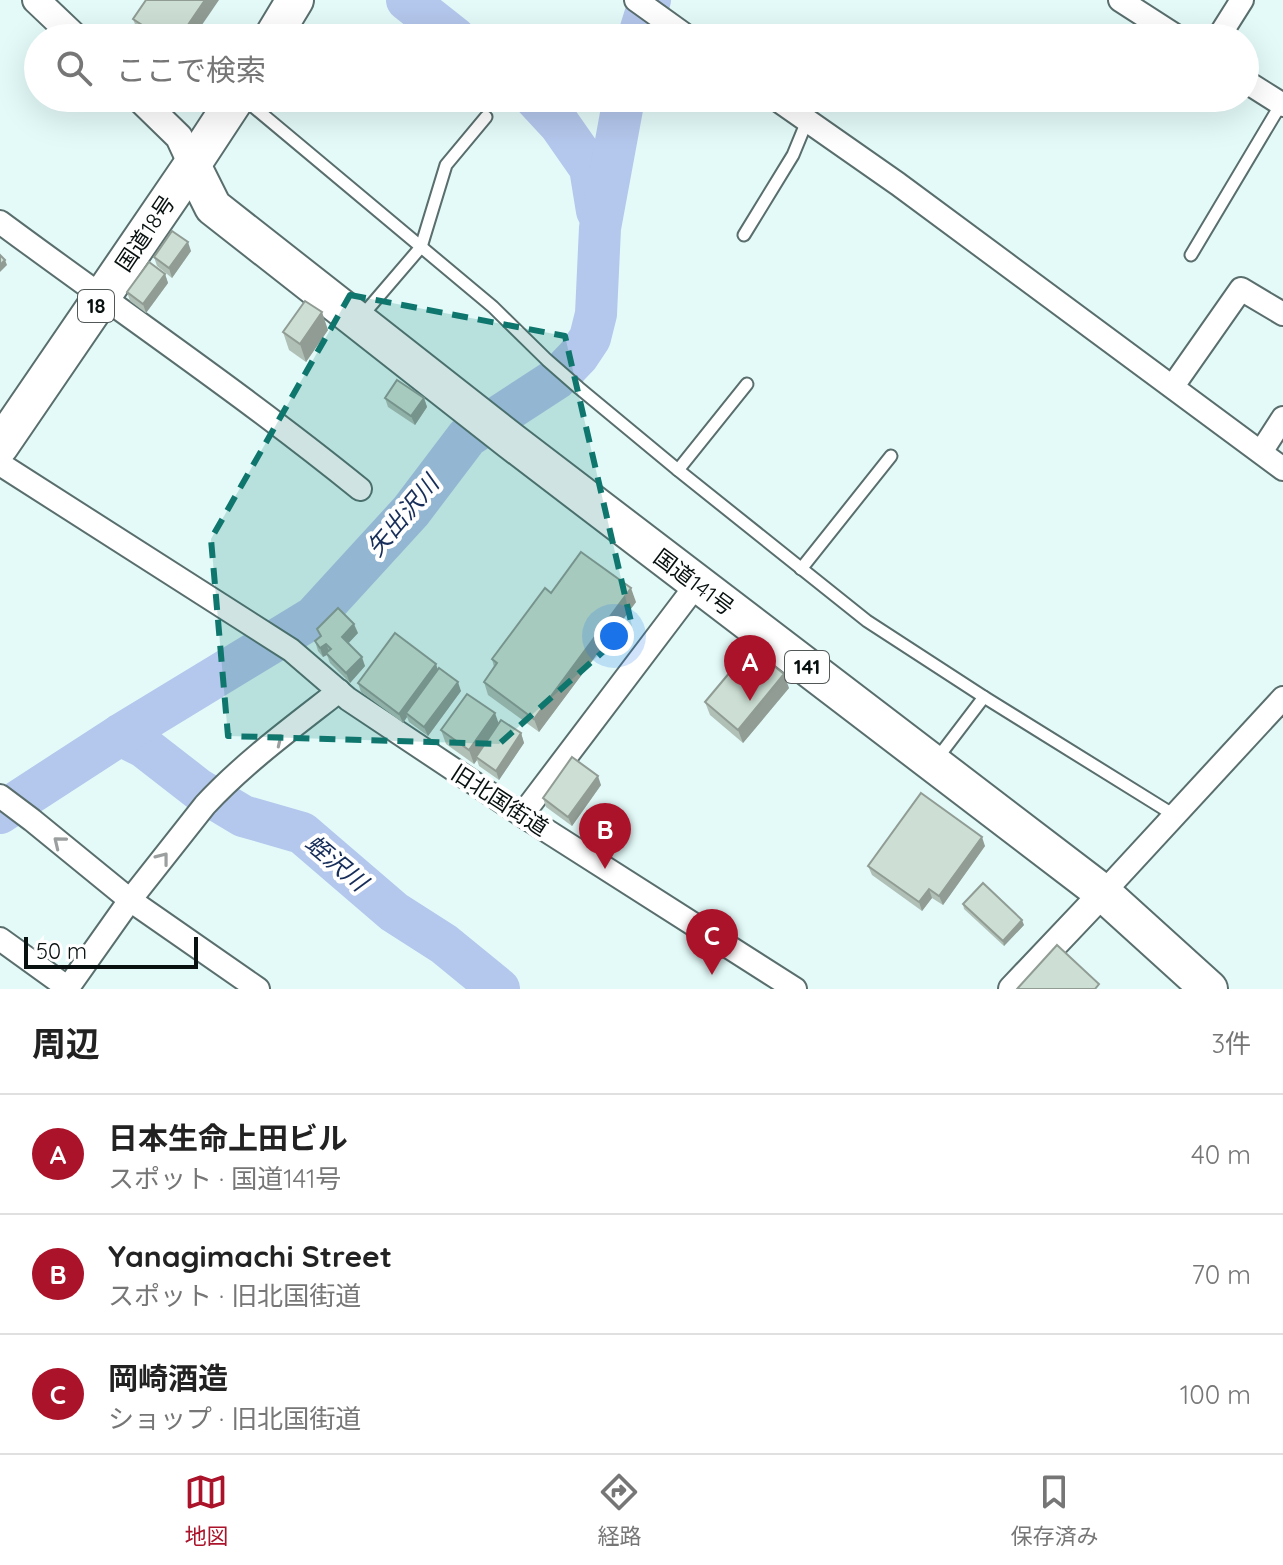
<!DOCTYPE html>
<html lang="ja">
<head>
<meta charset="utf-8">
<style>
  :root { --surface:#fff; --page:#f6f6f6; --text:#222; --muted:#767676; --line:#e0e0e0; --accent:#aa132a }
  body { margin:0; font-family:Quicksand,"Noto Sans JP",sans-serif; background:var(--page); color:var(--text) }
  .scale { position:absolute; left:24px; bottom:20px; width:174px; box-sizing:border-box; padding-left:8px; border:4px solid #081010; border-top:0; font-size:22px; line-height:28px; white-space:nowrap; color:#081010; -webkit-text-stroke:6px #fff; paint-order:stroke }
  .you { position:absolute; left:614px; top:636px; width:28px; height:28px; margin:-20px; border:6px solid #fff; border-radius:50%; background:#1a73e8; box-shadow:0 0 0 12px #1a73e833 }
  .badge { display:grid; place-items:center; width:52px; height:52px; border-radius:50%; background:var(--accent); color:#fff; font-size:26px; font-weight:700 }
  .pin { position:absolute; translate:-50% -66px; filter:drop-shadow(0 2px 4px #0008) }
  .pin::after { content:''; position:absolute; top:42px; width:28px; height:24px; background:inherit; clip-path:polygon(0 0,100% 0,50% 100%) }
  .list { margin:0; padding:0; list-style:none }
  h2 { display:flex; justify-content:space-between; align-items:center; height:104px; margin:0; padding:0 32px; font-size:34px }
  h2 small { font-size:26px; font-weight:400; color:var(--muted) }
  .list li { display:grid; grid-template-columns:52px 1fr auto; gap:24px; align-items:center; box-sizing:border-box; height:120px; padding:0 32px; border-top:2px solid var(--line) }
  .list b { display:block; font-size:30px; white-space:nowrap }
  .list p { margin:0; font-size:26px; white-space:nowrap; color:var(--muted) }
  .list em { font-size:26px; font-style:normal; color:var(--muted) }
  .icon { flex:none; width:44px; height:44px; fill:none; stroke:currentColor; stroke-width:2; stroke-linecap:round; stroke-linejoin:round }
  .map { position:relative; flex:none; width:1283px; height:989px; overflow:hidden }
  .search { position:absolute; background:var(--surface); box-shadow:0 8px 32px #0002; left:24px; right:24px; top:24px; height:88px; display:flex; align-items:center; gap:20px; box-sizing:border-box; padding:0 28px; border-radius:44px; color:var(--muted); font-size:30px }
  .sheet { height:464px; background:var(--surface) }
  nav { display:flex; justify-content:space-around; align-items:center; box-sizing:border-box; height:112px; border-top:2px solid var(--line); background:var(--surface); font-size:22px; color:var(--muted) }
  nav a { display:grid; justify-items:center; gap:4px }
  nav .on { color:var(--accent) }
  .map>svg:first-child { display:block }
</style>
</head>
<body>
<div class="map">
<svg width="1283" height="989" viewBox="0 0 1283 989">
  <rect width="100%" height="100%" fill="#e3faf9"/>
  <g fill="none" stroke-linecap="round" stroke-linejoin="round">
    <!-- river -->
    <g stroke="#b4c7ec" stroke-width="42">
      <polyline points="407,0 455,38"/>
      <polyline points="638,38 650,0"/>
      <polyline points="535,98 560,125 590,168 597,211"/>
      <polyline points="120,735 144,747 198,789 243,816 302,833 394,912 444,944 499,989"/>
      <polyline points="0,813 120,735 314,617 411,511 467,437 556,379 578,356 590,338 596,314 600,228 624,98"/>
    </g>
    <!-- service casing -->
    <g stroke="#596e6d" stroke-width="15">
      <g id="service">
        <polyline points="243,98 493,307 547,360 579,388 678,470 867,621 984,697 1174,815"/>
        <polyline points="744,235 793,155 807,121"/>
        <polyline points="1191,255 1281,104"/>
        <polyline points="361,317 421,247 446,165 486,117"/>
        <polyline points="678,470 747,384"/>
        <polyline points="801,569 891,456"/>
        <polyline points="936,760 984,697"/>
      </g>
    </g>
    <!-- minor casing -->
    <g stroke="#596e6d" stroke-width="26">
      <g id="minor">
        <polyline points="636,0 689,38"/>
        <polyline points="1120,0 1179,38"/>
        <polyline points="1218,38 1242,0"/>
        <polyline points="1245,81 1283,105"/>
        <polyline points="775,98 898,184 1283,469"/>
        <path d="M0,222C120,311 244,395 360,489"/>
        <polyline points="1173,386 1241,289 1283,314"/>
        <polyline points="1261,452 1283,418"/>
        <polyline points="0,464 291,650 348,699 522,815 795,989"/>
        <polyline points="0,796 32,820 130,900 258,989"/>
        <polyline points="522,815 697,584"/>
        <polyline points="1103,893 1283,698"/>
        <polyline points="0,939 68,988"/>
        <path d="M67,989L130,900L205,805C245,762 293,727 339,691"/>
      </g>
    </g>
    <!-- tertiary casing -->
    <g stroke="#596e6d" stroke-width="30">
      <g id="tertiary">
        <polyline points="36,0 76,38"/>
        <polyline points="139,98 179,137 192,165"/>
        <polyline points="1012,989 1103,893"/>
      </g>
    </g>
    <!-- trunk casing -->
    <g stroke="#596e6d" stroke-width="40">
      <g id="trunk">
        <polyline points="272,38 295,0"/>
        <polyline points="192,165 213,207 511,441 1103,893 1209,989"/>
        <polyline points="0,446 192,165 236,98"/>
      </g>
    </g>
    <!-- service -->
    <use href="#service" stroke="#fff" stroke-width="11"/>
    <!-- minor -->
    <use href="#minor" stroke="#fff" stroke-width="22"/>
    <!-- tertiary -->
    <use href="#tertiary" stroke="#fff" stroke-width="26"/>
    <!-- trunk -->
    <use href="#trunk" stroke="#fff" stroke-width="36"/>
  </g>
  <!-- wall -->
  <g fill="#b0c0b6">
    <polygon points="133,19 193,38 147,38 138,32"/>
    <polygon points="191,251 172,278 157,266 154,257"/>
    <polygon points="165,274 168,283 146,313 130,301 127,292"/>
    <polygon points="328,330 306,362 289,350 283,332"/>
    <polygon points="385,398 424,398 427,407 415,425 388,407"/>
    <polygon points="551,593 636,602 539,732 488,695 484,682 494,667 492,659"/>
    <polygon points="317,629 358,633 348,643 365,666 350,683 330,663 327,655 323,657 318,651 315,641 320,636"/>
    <polygon points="438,670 461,691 428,736 409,722 407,717 403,723 361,692 358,683"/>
    <polygon points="789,688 743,743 710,715 705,702"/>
    <polygon points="499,723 521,733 524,743 499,780 479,766 477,760 474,764 446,744 441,730"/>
    <polygon points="601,785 572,826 546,807 543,798"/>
    <polygon points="985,846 943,905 932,898 922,911 872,875 868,866"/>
    <polygon points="963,904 1024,925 1004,946 964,909"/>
  </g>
  <!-- shaded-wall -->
  <g fill="#909c94">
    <polygon points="205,0 219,0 193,38 179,38"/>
    <polygon points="188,242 191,251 172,278 169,268"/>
    <polygon points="5,260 7,265 0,272 0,265"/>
    <polygon points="165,274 168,283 146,313 143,304"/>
    <polygon points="322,312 328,330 306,362 300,344"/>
    <polygon points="424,398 427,407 415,425 411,416"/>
    <polygon points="631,588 636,602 539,732 534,719"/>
    <polygon points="354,624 358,633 345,647 342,637"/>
    <polygon points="326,644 330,653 323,657 320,648"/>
    <polygon points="362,657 365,666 350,683 346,673"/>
    <polygon points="436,664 439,673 406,713 407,717 403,723 399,714"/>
    <polygon points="784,674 789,688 743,743 738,730"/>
    <polygon points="458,682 461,691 428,736 424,727"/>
    <polygon points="495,713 500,727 476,757 477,760 474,764 469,750"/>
    <polygon points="521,733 524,743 499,780 496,771"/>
    <polygon points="598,776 601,785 572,826 568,817"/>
    <polygon points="982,837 985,846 943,905 939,896"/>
    <polygon points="929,889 932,898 922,911 919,902"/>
    <polygon points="1022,920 1024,925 1004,946 1003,941"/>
  </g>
  <!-- building -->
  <g fill="#cddfd4" stroke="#909c94" stroke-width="2">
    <polygon points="146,0 205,0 179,38 162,38 133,19"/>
    <polygon points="172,231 188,242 169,268 154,257"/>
    <polygon points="0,255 5,260 0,265"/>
    <polygon points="149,262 165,274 143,304 127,292"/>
    <polygon points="305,301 322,312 300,344 283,332"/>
    <polygon points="397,380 424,398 411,416 385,398"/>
    <polygon points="581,552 631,588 534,719 484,682 497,663 492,659 545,588 551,593"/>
    <polygon points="338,608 354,624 342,637 362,657 346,673 326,653 331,649 326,644 320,648 315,641 321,636 317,629"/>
    <polygon points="395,633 436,664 399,714 358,683"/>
    <polygon points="751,647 784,674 738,730 705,702"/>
    <polygon points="439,668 458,682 424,727 406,713"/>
    <polygon points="467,694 495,713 469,750 441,730"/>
    <polygon points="501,720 521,733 496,771 476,757"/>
    <polygon points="572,757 598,776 568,817 543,798"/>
    <polygon points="921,793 982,837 939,896 929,889 919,902 868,866"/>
    <polygon points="983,883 1022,920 1003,941 963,904"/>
    <polygon points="1057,945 1099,984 1095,989 1017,989"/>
  </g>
  <!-- one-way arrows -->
  <defs><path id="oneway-chevron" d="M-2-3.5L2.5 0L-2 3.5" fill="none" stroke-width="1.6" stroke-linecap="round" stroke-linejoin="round" transform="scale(2)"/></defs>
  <g stroke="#9c9f9f">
    <use href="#oneway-chevron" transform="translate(277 739) rotate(-39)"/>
    <use href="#oneway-chevron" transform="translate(59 842) rotate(-141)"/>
    <use href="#oneway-chevron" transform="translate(163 858) rotate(-52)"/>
  </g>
  <!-- marked area -->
  <path fill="#0f766e" fill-opacity="0.2" stroke="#0f766e" stroke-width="6" stroke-dasharray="16 10" stroke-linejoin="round" d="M350,295L565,336L632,626L499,744L228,736L211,539Z"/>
  <g text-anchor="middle" stroke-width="8" stroke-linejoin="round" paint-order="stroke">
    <!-- shield labels -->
    <g fill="#fff" stroke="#525858" stroke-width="2">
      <rect x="78" y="290" width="36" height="32" rx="6"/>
      <rect x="785" y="651" width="44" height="32" rx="6"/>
    </g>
    <g font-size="20" font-weight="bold" fill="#081010">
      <text x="96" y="313">18</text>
      <text x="807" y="674">141</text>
    </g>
    <!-- street labels -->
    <g font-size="22" fill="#081010" stroke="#fff">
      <text transform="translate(145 233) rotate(-56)" y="8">国道18号</text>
      <text transform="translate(694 582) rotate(37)" y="8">国道141号</text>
      <text transform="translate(500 800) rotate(33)" y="8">旧北国街道</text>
    </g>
    <!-- water labels -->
    <g font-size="24" font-style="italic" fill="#172e5a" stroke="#fff">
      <text transform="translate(403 516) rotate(-50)" y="8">矢出沢川</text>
      <text transform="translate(336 863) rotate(40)" y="8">蛭沢川</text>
    </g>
  </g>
</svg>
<div class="scale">50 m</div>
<div class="you"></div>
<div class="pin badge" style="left:750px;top:701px">A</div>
<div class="pin badge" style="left:605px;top:869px">B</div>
<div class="pin badge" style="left:712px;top:975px">C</div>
<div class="search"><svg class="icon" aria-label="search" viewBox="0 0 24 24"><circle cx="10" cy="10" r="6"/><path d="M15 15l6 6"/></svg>ここで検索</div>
</div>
<section class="sheet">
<h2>周辺<small>3件</small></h2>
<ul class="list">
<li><span class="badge">A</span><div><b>日本生命上田ビル</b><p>スポット · 国道141号</p></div><em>40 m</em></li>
<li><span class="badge">B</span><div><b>Yanagimachi Street</b><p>スポット · 旧北国街道</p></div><em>70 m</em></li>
<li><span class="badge">C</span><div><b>岡崎酒造</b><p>ショップ · 旧北国街道</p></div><em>100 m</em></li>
</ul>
</section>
<nav>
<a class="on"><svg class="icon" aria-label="map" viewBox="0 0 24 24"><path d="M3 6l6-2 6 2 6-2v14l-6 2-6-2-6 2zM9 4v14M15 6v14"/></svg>地図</a>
<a><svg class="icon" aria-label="directions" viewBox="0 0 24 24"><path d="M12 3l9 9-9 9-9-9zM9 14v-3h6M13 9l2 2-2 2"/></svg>経路</a>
<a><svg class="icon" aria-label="saved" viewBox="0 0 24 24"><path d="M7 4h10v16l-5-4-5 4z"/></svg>保存済み</a>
</nav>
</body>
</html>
